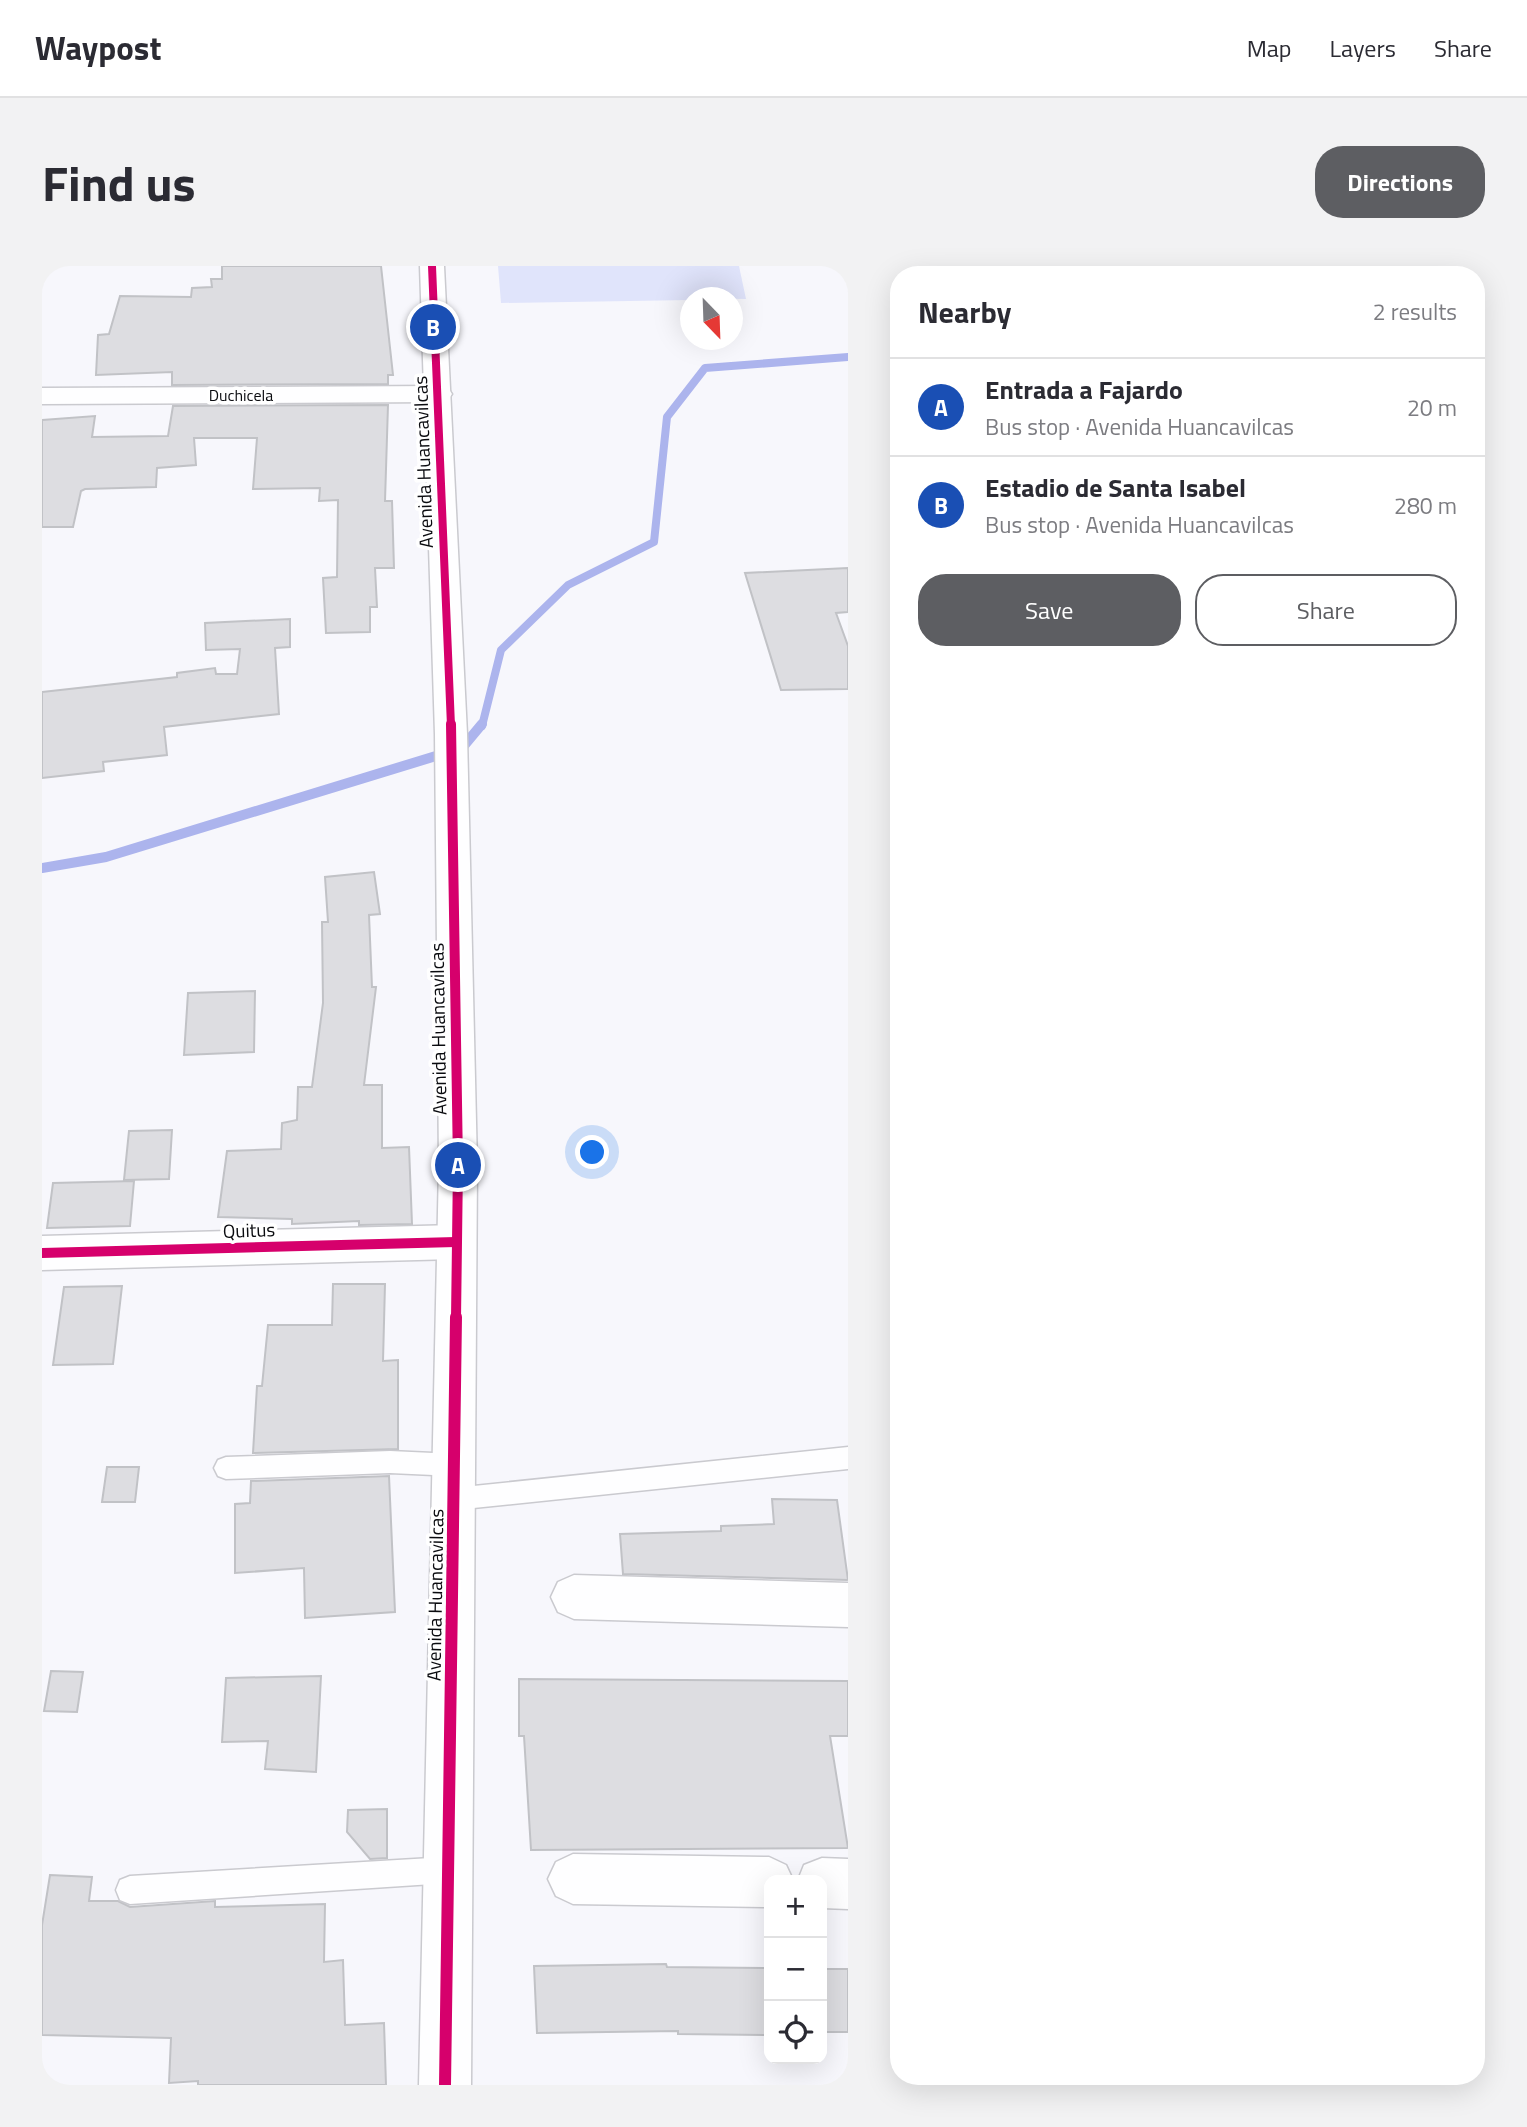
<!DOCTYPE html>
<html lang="en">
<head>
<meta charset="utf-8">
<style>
  :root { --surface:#fff; --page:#f2f2f3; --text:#2b2b33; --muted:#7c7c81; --line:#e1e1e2; --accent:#5d5e62 }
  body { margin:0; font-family:"Titillium Web",sans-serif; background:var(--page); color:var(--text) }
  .controls { position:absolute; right:21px; bottom:21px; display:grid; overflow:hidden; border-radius:14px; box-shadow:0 7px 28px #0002 }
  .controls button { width:63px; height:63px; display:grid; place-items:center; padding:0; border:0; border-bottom:2px solid var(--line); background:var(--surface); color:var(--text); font:35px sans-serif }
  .compass { position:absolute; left:638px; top:21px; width:63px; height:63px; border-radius:50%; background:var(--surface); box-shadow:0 7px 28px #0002; rotate:157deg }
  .you { position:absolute; left:551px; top:887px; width:24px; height:24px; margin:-18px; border:5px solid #fff; border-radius:50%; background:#1a73e8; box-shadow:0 0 0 10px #1a73e833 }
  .badge { display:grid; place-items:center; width:46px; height:46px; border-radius:50%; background:var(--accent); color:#fff; font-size:23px; font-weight:700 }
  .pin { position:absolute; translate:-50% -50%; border:4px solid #fff; box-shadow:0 2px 7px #0006 }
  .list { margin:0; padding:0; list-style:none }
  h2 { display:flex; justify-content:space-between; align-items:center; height:91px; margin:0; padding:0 28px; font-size:30px }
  h2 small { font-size:23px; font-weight:400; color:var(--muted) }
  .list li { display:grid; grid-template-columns:46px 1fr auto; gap:21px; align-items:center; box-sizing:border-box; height:98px; padding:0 28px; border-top:2px solid var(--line) }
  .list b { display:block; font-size:26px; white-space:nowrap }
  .list p { margin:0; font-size:23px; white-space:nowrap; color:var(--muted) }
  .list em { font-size:23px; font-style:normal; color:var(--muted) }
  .actions { display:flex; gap:14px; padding:21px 28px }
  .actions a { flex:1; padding:16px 0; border:2px solid var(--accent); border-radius:28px; text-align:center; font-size:24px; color:var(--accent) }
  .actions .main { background:var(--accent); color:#fff }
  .icon { flex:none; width:38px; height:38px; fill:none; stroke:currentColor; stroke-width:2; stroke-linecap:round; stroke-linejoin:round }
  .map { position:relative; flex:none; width:806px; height:1819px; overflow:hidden; border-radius:28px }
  header { display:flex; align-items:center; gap:42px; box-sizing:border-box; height:98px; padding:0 35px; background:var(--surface); border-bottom:2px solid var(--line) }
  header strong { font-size:33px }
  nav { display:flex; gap:38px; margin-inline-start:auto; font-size:24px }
  .intro { display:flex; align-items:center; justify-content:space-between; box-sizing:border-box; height:168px; padding:0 42px }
  h1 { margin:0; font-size:49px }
  .button { padding:18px 32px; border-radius:28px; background:var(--accent); color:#fff; font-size:24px; font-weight:700 }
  main { display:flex; gap:42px; padding:0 42px }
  aside { flex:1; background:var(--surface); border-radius:28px; box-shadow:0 7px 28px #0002 }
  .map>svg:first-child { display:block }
</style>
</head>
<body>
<header>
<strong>Waypost</strong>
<nav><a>Map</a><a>Layers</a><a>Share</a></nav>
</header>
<div class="intro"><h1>Find us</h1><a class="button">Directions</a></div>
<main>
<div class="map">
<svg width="806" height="1819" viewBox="0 0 806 1819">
  <rect width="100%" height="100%" fill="#f7f7fc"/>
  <!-- green -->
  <polygon fill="#e0e4fb" points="456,0 697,0 704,33 648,32 648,34 459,37"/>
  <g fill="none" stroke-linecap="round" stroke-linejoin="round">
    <!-- stream-far1 -->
    <polyline stroke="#acb4ed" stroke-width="8" points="440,460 459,384 526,319 612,276 625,151 663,102 806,91"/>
    <!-- stream -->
    <polyline stroke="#acb4ed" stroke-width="10" points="0,602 64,591 420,482 440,458"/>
  </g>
  <!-- building -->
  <g fill="#dddde1" stroke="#c1c2c6" stroke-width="2">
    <polygon points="180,0 339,0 351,109 346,109 346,118 130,119 130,106 54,109 56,69 67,68 78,30 149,31 150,22 170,21 169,13 180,13"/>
    <polygon points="346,139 343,235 350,235 352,302 333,302 335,341 328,341 328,366 284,367 281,312 295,311 296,234 277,235 278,222 211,223 215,172 152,172 154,199 115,202 114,221 43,223 39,225 31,261 0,261 0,154 53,150 50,171 126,170 131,140"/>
    <polygon points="806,302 806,346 794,347 806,380 806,423 739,424 703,307"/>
    <polygon points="248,353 248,381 233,382 237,448 122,461 125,489 61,496 62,505 0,512 0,426 135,411 135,407 173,402 174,408 195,408 198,383 164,384 163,357"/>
    <polygon points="332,606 338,648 327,649 330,721 334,721 322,819 340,819 340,882 367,881 370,958 317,959 317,955 250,958 250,953 176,951 185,885 239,883 240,857 255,854 256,821 270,821 281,737 280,656 286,656 283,611"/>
    <polygon points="213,725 212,786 142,789 146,727"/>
    <polygon points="130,864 127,913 82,914 87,865"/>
    <polygon points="92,915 88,960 5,962 11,917"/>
    <polygon points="291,1018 343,1018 341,1095 356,1094 356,1183 211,1187 215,1120 220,1120 226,1059 290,1059"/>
    <polygon points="80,1020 71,1098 11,1099 22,1021"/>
    <polygon points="65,1201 97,1201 93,1236 60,1236"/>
    <polygon points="347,1210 353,1346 263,1352 262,1302 193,1307 193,1238 208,1237 209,1215"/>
    <polygon points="730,1233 795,1234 806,1314 581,1308 578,1268 679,1265 679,1260 732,1258"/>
    <polygon points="9,1405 41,1406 35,1446 2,1445"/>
    <polygon points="279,1410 274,1506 223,1503 226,1475 180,1476 184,1412"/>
    <polygon points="477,1413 806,1415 806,1470 788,1470 806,1582 489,1584 482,1470 477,1470"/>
    <polygon points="345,1543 345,1592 328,1593 305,1566 306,1544"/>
    <polygon points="8,1609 50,1611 47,1635 76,1635 88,1641 173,1635 173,1641 283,1638 282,1696 301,1694 303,1759 342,1757 344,1819 156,1819 156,1815 127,1817 129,1772 0,1769 0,1659"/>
    <polygon points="624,1698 625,1701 727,1702 727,1769 636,1768 636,1765 495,1767 492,1700"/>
    <rect x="780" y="1703" width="26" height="63"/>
  </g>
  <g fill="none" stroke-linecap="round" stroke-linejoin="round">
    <!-- service casing -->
    <g stroke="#cacacf" stroke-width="3">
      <g id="service">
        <polygon points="806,1181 806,1203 412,1244 404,1241 400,1233 404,1225 412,1222"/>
        <polygon points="348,1185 413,1188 421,1191 425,1199 421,1207 413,1210 348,1207 184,1213 176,1210 172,1202 176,1194 184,1191"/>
        <polygon points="406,1591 416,1594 419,1604 416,1614 406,1617 88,1638 78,1634 74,1624 78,1614 88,1610"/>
      </g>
    </g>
    <!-- minor casing -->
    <g stroke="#cacacf" stroke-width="3">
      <g id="minor">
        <polygon points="397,120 406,122 410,128 406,134 397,136 0,138 0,122"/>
        <polygon points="414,959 428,964 434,976 428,988 414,993 0,1004 0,970"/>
        <polygon points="532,1309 806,1317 806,1361 532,1353 516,1346 509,1331 516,1316"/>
        <polygon points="531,1588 727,1591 744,1599 751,1614 727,1614 727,1641 531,1638 514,1630 506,1613 514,1596"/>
        <polygon points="780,1592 806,1593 806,1643 780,1642 780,1614 756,1614 762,1599"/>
      </g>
    </g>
    <!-- tertiary casing -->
    <g stroke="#cacacf" stroke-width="3">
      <polygon id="tertiary" points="378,0 402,0 425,468 435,899 429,1819 377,1819 397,899 393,468"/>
    </g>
    <!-- service -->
    <use href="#service" fill="#fefeff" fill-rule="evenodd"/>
    <!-- minor -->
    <use href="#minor" fill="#fefeff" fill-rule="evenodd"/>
    <!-- tertiary -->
    <use href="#tertiary" fill="#fefeff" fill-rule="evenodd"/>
    <!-- cycleway-far2 casing -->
    <g stroke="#fff" stroke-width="11">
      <polyline id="cycleway-far2" points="390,0 409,460"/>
    </g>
    <!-- cycleway-far1 casing -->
    <g stroke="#fff" stroke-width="14">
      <g id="cycleway-far1">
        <polyline points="409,458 416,899 414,1053"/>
        <polyline points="0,987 414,976"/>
      </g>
    </g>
    <!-- cycleway casing -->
    <g stroke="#fff" stroke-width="17">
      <polyline id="cycleway" points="403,1819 414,1051"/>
    </g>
    <!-- cycleway-far2 -->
    <use href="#cycleway-far2" stroke="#d6006c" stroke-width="8"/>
    <!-- cycleway-far1 -->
    <use href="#cycleway-far1" stroke="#d6006c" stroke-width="10"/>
    <!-- cycleway -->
    <use href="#cycleway" stroke="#d6006c" stroke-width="12"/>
  </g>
  <g text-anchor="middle" stroke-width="7" stroke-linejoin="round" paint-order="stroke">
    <!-- far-street labels -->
    <g font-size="16" fill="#0a0b0f" stroke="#fff">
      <text x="199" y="135">Duchicela</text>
    </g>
    <!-- street labels -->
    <g font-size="19" fill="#0a0b0f" stroke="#fff">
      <text transform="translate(381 196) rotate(-92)" y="7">Avenida Huancavilcas</text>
      <text transform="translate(396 763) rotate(-91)" y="7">Avenida Huancavilcas</text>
      <text transform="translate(207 964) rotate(-2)" y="7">Quitus</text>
      <text transform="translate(393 1329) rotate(-89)" y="7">Avenida Huancavilcas</text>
    </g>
  </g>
</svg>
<div class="controls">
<button>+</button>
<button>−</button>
<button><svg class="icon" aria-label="locate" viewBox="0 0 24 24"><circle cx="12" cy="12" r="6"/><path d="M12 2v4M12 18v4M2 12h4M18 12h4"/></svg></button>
</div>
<svg class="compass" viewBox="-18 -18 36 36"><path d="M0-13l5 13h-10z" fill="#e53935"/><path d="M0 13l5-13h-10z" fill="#7c7c81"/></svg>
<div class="you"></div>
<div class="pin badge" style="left:416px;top:899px;background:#1a4fb4">A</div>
<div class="pin badge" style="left:391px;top:61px;background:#1a4fb4">B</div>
</div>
<aside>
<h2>Nearby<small>2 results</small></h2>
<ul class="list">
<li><span class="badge" style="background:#1a4fb4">A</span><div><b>Entrada a Fajardo</b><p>Bus stop · Avenida Huancavilcas</p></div><em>20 m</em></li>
<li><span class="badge" style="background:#1a4fb4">B</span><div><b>Estadio de Santa Isabel</b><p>Bus stop · Avenida Huancavilcas</p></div><em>280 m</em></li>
</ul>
<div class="actions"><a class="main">Save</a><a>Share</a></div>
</aside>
</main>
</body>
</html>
